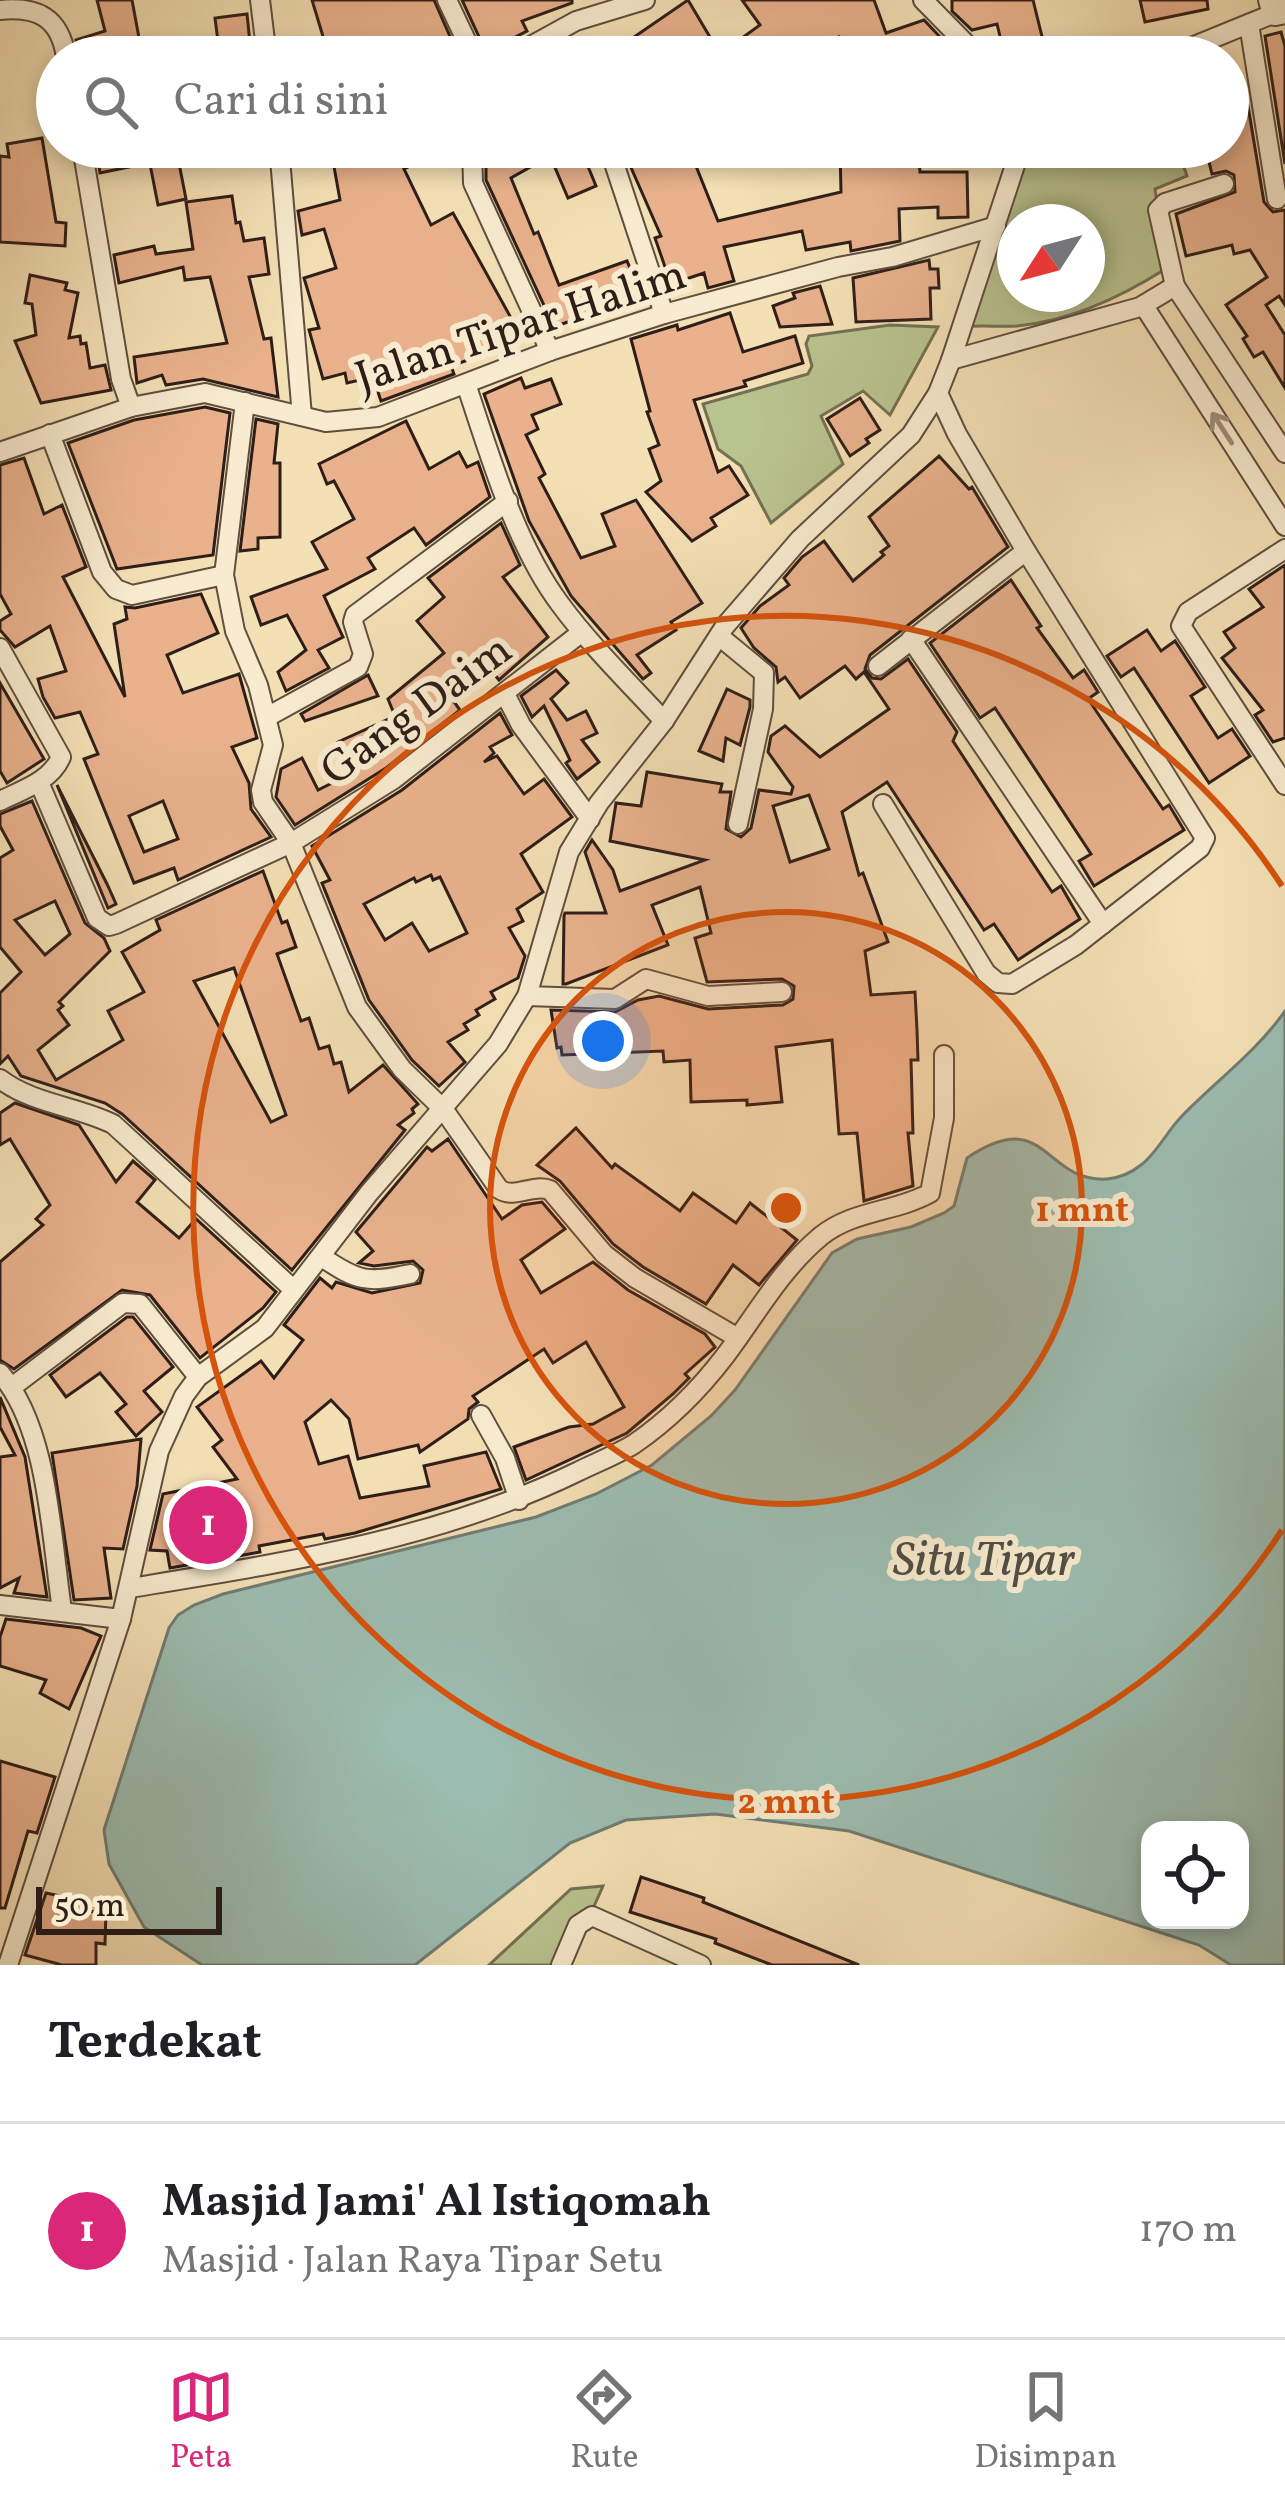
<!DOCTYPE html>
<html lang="id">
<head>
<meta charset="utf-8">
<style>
  :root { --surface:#fff; --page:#f2f2f2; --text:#202124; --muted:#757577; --line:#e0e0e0; --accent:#db2777 }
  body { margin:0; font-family:Vollkorn,serif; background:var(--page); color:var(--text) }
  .controls { position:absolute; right:36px; bottom:36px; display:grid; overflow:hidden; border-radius:24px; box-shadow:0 6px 18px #0003 }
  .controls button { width:108px; height:108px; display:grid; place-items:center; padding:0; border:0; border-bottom:3px solid var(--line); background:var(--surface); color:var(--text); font:60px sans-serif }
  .compass { position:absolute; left:997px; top:204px; width:108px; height:108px; border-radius:50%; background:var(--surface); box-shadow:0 6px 18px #0003; rotate:234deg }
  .scale { position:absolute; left:36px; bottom:30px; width:186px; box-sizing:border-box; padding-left:12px; border:6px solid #2f1e18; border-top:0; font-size:33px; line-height:42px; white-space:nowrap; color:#2f1e18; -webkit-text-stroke:9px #f8ebcf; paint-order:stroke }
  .you { position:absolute; left:603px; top:1041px; width:42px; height:42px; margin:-30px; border:9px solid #fff; border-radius:50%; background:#1a73e8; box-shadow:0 0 0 18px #1a73e833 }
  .badge { display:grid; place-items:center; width:78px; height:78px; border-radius:50%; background:var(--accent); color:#fff; font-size:39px; font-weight:700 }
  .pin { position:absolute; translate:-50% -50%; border:6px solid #fff; box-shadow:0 3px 12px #0006 }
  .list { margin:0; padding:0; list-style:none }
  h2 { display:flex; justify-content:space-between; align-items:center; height:156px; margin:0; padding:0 48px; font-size:51px }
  h2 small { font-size:39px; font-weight:400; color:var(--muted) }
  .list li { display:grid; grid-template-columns:78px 1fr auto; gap:36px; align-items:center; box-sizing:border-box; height:216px; padding:0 48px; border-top:3px solid var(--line) }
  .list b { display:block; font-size:45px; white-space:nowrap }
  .list p { margin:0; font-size:39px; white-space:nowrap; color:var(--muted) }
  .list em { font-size:39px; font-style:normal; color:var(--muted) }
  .icon { flex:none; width:66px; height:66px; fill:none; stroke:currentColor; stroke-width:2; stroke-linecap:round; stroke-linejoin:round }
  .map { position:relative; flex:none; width:1285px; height:1965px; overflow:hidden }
  .search { position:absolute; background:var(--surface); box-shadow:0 6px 18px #0003; left:36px; right:36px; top:36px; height:132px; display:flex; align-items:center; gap:30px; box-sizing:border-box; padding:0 42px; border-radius:66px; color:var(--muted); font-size:45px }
  .sheet { height:372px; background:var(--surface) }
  nav { display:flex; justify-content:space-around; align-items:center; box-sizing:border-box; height:168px; border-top:3px solid var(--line); background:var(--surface); font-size:33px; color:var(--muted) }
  nav a { display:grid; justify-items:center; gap:6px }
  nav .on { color:var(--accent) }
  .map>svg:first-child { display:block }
</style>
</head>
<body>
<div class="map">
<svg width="1285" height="1965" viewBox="0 0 1285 1965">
  <rect width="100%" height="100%" fill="#f4e0b5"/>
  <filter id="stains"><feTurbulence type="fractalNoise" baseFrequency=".00167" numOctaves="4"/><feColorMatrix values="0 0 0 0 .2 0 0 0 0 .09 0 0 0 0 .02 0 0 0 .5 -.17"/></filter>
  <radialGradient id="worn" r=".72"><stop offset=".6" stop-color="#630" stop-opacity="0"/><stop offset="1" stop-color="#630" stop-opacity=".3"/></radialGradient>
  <!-- green -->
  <g fill="#b9c38f" stroke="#747054" stroke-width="3" fill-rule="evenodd">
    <path d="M1022,147H1177L1187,176L1155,189L1167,268C1123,296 1070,321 1017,326C998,327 979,325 960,327ZM1015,222H1087V294H1015Z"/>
    <polygon points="890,325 938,327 890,415 863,391 821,416 843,464 771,523 741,466 718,449 703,404 808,374 812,366 806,344 809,336"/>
    <polygon points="603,1886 568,1965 489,1965 571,1889"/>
  </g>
  <!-- water -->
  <path fill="#9cbdb1" stroke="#707d74" stroke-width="3" fill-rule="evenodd" d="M1285,1011V1965H1231L1199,1945L849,1831L715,1814L626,1820L570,1843L415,1965H202L144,1927L109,1864L104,1830L169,1628L178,1615L194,1605L223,1594L536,1517L596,1494L652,1465L711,1416L735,1390L832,1253L857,1239L911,1227L944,1213L954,1206L967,1158C1047,1104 1043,1183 1107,1179C1119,1178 1131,1173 1141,1165C1157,1153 1167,1131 1182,1116C1216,1081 1257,1051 1285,1011ZM1150,1830H1240V1920H1150Z"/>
  <!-- building -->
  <g fill="#e9b28d" stroke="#2f1e18" stroke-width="3" fill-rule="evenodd">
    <polygon points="97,0 132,0 142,54 79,57 76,40 105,31"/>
    <polygon points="312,0 434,0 459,57 429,57 427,51 407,57 350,57 346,47 328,53"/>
    <polygon points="462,0 572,0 572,3 522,21 527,31 486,52"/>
    <polygon points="688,0 720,54 760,25 742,0 874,0 886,33 924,20 941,38 927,41 933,57 846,57 839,37 792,57 605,57"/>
    <polygon points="952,0 1033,0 1047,57 1005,57 997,24 972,30 952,11"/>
    <polygon points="1140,0 1207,0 1208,9 1145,22"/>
    <polygon points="247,14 250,43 244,44 245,57 220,57 215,18"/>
    <polygon points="1281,32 1285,46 1285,164 1265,36"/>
    <polygon points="1248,106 1264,202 1273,212 1285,210 1285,305 1279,296 1266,305 1285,335 1285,388 1263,352 1254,357 1243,339 1247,336 1226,305 1267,277 1250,250 1234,254 1232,245 1186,256 1176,214 1235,192 1234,175 1226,171 1212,174 1206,150 1228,147 1228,110"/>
    <polygon points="42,138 56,222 66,223 65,246 0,242 0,156 9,157 7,144"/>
    <polygon points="96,147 139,147 143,164 100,173"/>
    <polygon points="347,147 450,147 404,169 431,225 453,213 521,336 469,355 471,359 451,366 454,374 381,401 373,377 347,383 345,373 323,379 309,330 319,328 304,278 336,268 324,229 302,235 298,211 340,200 331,150"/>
    <polygon points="497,147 580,147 596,186 568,198 550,156 511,178 534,234 538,232 559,285 627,261 641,295 554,327 486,180 486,152"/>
    <polygon points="622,147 744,147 744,155 696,166 718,221 841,192 840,147 874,147 874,151 918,149 920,172 967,172 968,217 938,218 938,207 899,209 900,241 851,251 850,242 806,250 802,231 724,247 734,281 708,288 704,273 671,284 655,238 661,236"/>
    <polygon points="176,148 186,199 158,205 148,154"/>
    <polygon points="232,196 236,223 240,222 244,241 264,238 269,274 249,277 264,339 271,338 278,397 203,379 166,385 162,375 137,383 134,357 227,343 210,277 185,280 183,267 119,283 114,255 154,246 156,254 193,249 186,202"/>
    <polygon points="929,260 930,269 938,269 939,288 930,288 931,319 856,322 853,278"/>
    <polygon points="30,275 67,283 65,290 78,293 69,338 80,336 81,344 86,343 90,368 105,365 111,390 41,403 15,341 36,335 32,304 25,303"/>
    <polygon points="820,286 832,324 780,327 773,306 795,298 793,293"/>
    <polygon points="730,313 743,352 795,336 803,363 744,381 746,386 694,400 718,472 729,466 748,495 711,518 716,526 692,541 646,492 661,481 649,449 659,445 647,412 650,411 631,339 677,325 678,330"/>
    <polygon points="521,378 525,388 551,379 561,404 532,415 538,429 526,435 545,474 539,478 581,558 615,546 602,514 636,500 702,603 671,622 676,630 637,655 651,673 643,679 571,596 529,521 484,394"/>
    <polygon points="860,398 880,430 866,439 869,443 850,456 827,419"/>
    <polygon points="205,407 230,413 213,555 117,569 68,443 134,420"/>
    <polygon points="256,419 278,424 274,463 280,463 280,537 258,538 258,549 240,551"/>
    <polygon points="406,421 429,469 459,452 467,467 478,462 490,497 426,545 414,528 368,558 375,569 324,596 343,637 318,650 329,668 286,691 278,672 306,650 287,615 261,625 251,597 327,569 312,542 354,519 334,481 327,484 319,464"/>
    <path d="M939,456L969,489L972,487L1008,547L870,655L865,669L872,678L881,679L908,659L957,732L953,741L1013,833L1052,892L1061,886L1080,919L1018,960L994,924L984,930L887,782L842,812L859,875L863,873L888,942L865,951L871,995L915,992L917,1030L918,1060H911L913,1133H908L913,1186L864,1201L857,1133L839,1134L832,1040L776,1047L782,1102L747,1105V1100L691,1102L690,1060L664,1062L663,1051L562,1055L561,1047L557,1048L551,1010L615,1012L638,1000L659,996L708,1009L783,1005L793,999L794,986L782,979L707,982L695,938L711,933L700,887L652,905L668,945L566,984H563L564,916L565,913H606L585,852L592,840L613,870L620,891L705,860L610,841L616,803L641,806L647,772L722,784L720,792H731L726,829L741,837L751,828L759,790L791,794L793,787L768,752L771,736L785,726L820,757L889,709L864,672L856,679L845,666L800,698L785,677L778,682L776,667L754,648L741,628L760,606L789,585L784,578L802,557L824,541L853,581L884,555L881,552L889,546L869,517ZM809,795L829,849L790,862L773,806Z"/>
    <path d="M24,458L44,514L62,505L86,567L63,577L125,697L114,624L127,619L125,607L135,608L201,594L218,633L167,655L183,693L239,674L257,738L232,747L249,783L251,809L271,837L178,880L174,868L134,883L84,759L98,754L80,712L55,718L43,697L38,679L66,671L50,626L15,647L0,630V621L11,614L0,594V465ZM163,801L178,839L144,852L129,816Z"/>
    <polygon points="501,523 520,565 503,577 548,637 499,680 486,664 449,695 460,710 386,768 295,825 276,797 281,769 302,758 318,790 360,769 338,742 395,716 388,699 444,653 417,621 444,597 428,578"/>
    <polygon points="1285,565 1285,738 1273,742 1255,715 1263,710 1222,658 1235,648 1224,632 1263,607 1249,589"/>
    <polygon points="1011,580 1041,626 1037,628 1073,678 1084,670 1098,692 1088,699 1163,809 1169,805 1184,830 1094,886 1079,861 1091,854 995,708 980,718 930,643"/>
    <polygon points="1147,630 1161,651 1175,641 1205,687 1191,696 1205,718 1218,738 1232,729 1250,756 1209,783 1134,668 1121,677 1107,656"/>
    <polygon points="556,670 568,683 551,699 567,720 586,711 597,733 582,740 599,762 577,779 566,763 570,760 544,706 532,717 521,696"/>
    <polygon points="368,675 378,696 305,721 301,714"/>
    <polygon points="0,683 44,759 7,783 0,771"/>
    <polygon points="727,689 750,700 750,707 740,745 726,738 723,761 699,751"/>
    <path d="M500,713L512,735L490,747L494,753L484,762L497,756L524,794L544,779L572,817L521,854L543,892L517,909L523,921L509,928L525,956L518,978L491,992L495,999L476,1010L479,1015L464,1024L468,1030L448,1042L465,1062L439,1086L412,1060L369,1000L322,883L330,880L312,846L402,790ZM431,875L433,880L440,877L467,933L429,951L412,923L385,940L364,904L414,878L416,882Z"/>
    <polygon points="57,785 107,884 116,904 108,908"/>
    <path d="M32,801L85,923L104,938L110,951L59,1002L63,1006L58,1010L69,1025L38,1050L56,1080L123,1040L108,1011L144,992L122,952L160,930L156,920L263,871L282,923L287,921L296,947L277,954L301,1021L309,1018L319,1049L329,1046L334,1064L341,1062L349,1092L383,1065L418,1104L412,1109L414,1113L398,1125L405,1130L292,1270L122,1114L105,1103L21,1076L8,1056L0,1064V993L21,972L0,947V858L13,850L0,826V814ZM55,901L70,934L45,955L15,920ZM234,968L286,1115L271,1122L194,981Z"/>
    <polygon points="15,1103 79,1125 116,1182 133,1161 155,1180 137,1202 179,1238 196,1219 276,1292 263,1308 200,1358 150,1295 122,1290 14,1369 0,1360 0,1262 43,1225 36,1219 50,1205 10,1139 0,1145 0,1113"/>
    <polygon points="576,1128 612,1168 615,1164 680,1211 693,1193 736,1223 750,1203 797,1240 759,1285 733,1265 706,1304 643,1267 613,1244 560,1181 537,1165"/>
    <polygon points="448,1139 502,1219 522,1205 542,1202 565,1229 521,1260 541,1293 593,1262 628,1290 705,1334 715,1347 685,1374 689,1378 673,1394 627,1433 526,1480 514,1447 569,1427 593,1424 624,1407 586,1342 553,1363 544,1349 473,1396 478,1402 469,1409 468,1419 420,1452 418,1445 358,1459 349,1419 331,1400 305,1422 319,1464 348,1456 360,1498 429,1486 424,1466 486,1452 501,1489 355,1533 325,1539 323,1534 259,1546 260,1552 170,1568 167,1551 150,1550 163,1494 237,1479 213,1447 222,1440 197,1407 261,1361 274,1378 303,1340 284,1325 320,1278 332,1288 336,1282 372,1293 420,1283 423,1270 413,1261 374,1266 359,1263 373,1251 356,1232 427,1147 432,1151"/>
    <polygon points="127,1317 133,1317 173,1367 144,1391 162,1412 136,1436 116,1412 126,1404 100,1373 66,1397 50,1375"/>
    <polygon points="0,1397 25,1457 47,1597 14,1593 19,1578 0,1588 0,1457 15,1455 0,1427"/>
    <polygon points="141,1439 137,1486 123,1549 104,1548 111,1598 74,1600 52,1453"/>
    <polygon points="6,1619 81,1628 101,1636 69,1709 40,1693 46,1680 0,1666 0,1637"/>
    <polygon points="0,1761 55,1777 37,1833 28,1831 5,1908 0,1908"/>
    <polygon points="641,1877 704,1898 703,1902 859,1965 772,1965 715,1943 716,1939 630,1912"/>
    <polygon points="46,1893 60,1896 57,1910 106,1912 105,1944 96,1943 96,1965 62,1965 25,1955"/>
  </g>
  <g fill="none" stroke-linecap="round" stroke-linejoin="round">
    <!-- minor casing -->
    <g stroke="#604e3f" stroke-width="22">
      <g id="minor">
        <polyline points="260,0 267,57"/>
        <polyline points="447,0 474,57"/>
        <polyline points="923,0 979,57"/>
        <path d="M0,10C38,6 60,18 66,57"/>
        <polyline points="1249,24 1277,199"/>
        <polyline points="511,57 576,21 645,0"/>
        <polyline points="1167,57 1275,13"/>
        <polyline points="82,147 121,379 131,407"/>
        <polyline points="279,147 302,416"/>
        <polyline points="472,147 473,183 550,351"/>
        <polyline points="615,166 664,314"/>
        <polyline points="1175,286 1158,210 1165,203 1224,184"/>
        <polyline points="1144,306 1285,526"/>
        <polyline points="951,360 1140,307 1175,286 1285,453"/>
        <path d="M466,384C490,455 515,544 560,604C591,646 629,683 664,721"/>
        <path d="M245,402L224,575L235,631L258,685L273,745L261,790L263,802L291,843L357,1007L402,1069L444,1110L499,1189C515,1200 533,1183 550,1190L604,1254L635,1278L738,1338"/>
        <polyline points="50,434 102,572 116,589 132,595 224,575"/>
        <polyline points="0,452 131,407 205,393 326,422 378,417 550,351 664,314 838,267 892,257 996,226"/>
        <polyline points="1285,549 1188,612 1181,626 1285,785"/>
        <polyline points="719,636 764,673 763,709 738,824"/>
        <polyline points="911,639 1103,924"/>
        <path d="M0,648L61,757C51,781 22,790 0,801"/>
        <polyline points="878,666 1026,551"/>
        <polyline points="505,694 521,725 590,819"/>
        <polyline points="267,717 358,667 363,654 353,622 355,615 508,501"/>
        <polyline points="39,782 97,918 109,926 116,924 291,843 394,779 582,632"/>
        <polyline points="883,804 986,973 998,983 1012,984 1076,945 1200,848 1205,838 1026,551 957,434 938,393"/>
        <polyline points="527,996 615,999 646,979 708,996 782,992"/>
        <path d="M0,1079C33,1104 76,1106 113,1124L294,1290"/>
        <path d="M322,1257C358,1282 368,1283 410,1274"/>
        <path d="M0,1373C49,1429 51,1538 62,1610"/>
        <polyline points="12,1387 123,1303 140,1304 198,1377"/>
        <polyline points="481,1415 505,1458 519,1500"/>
        <path d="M130,1588C282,1563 437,1540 577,1472C595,1463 616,1455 634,1444C669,1420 699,1390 725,1356C756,1315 781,1269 821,1236C853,1210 896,1212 930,1193L944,1118V1055"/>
        <polyline points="0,1605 121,1619"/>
        <polyline points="8,1965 121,1619 159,1451 184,1396 198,1377 265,1328 369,1193 498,1044 527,996 569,852 599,803 664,721 725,626 800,539 911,435 938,393 951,360 1021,147"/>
        <polyline points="561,1965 578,1925 592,1916 701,1965"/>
      </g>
    </g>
    <!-- tertiary casing -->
    <g stroke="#604e3f" stroke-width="28">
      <polyline id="tertiary" points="1271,0 1275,13 1285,11"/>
    </g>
    <!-- minor -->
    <use href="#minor" stroke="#f8ebcf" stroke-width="18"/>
    <!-- tertiary -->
    <use href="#tertiary" stroke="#f8ebcf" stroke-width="24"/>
  </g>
  <!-- one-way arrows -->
  <defs><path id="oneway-shaft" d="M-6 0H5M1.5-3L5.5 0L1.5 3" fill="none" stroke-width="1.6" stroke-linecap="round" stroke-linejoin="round" transform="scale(3)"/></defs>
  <use stroke="#9e8f7d" href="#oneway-shaft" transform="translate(1222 428) rotate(-123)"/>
  <!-- distance rings -->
  <circle cx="786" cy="1208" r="296" fill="#d6530d" fill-opacity=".12"/>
  <g fill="none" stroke="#d6530d" stroke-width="6">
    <circle cx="786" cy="1208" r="296"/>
    <path d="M1282 1530A592 592 0 1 1 1282 886"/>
  </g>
  <g text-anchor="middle" stroke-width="12" stroke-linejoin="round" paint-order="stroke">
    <!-- street labels -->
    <g font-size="45" fill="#2f1e18" stroke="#f8ebcf">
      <text transform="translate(520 324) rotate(-18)" y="16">Jalan Tipar Halim</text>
      <text transform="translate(415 708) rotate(-36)" y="16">Gang Daim</text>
    </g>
    <!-- water labels -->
    <g font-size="48" font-style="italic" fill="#504e46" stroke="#f8ebcf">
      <text x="984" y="1575">Situ Tipar</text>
    </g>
  </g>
  <circle cx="786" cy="1208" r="18" fill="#d6530d" stroke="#f8ebcf" stroke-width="6"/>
  <g font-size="36" text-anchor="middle" font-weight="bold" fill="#d6530d" stroke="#f8ebcf" stroke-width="12" stroke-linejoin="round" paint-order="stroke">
    <text x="1082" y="1221">1 mnt</text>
    <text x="786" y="1813">2 mnt</text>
  </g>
  <rect width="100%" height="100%" filter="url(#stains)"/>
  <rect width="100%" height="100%" fill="url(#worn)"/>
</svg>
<div class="controls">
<button><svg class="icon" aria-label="locate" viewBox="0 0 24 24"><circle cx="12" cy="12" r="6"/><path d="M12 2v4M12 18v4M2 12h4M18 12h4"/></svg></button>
</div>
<svg class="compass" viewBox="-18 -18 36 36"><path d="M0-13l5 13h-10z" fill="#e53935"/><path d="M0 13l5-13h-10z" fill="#757577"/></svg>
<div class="scale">50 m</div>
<div class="you"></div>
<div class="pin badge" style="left:208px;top:1525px">1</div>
<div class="search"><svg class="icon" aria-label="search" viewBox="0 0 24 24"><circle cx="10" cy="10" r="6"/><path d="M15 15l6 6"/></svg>Cari di sini</div>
</div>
<section class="sheet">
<h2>Terdekat<small></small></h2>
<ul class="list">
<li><span class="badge">1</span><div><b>Masjid Jami' Al Istiqomah</b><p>Masjid · Jalan Raya Tipar Setu</p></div><em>170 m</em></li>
</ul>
</section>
<nav>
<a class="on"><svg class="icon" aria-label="map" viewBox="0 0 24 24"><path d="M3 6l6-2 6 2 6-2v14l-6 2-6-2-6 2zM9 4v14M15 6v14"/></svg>Peta</a>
<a><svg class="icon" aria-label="directions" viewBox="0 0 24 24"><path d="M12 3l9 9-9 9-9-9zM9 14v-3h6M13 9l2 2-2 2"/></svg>Rute</a>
<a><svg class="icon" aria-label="saved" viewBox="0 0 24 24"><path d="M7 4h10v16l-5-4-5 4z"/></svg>Disimpan</a>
</nav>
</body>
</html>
